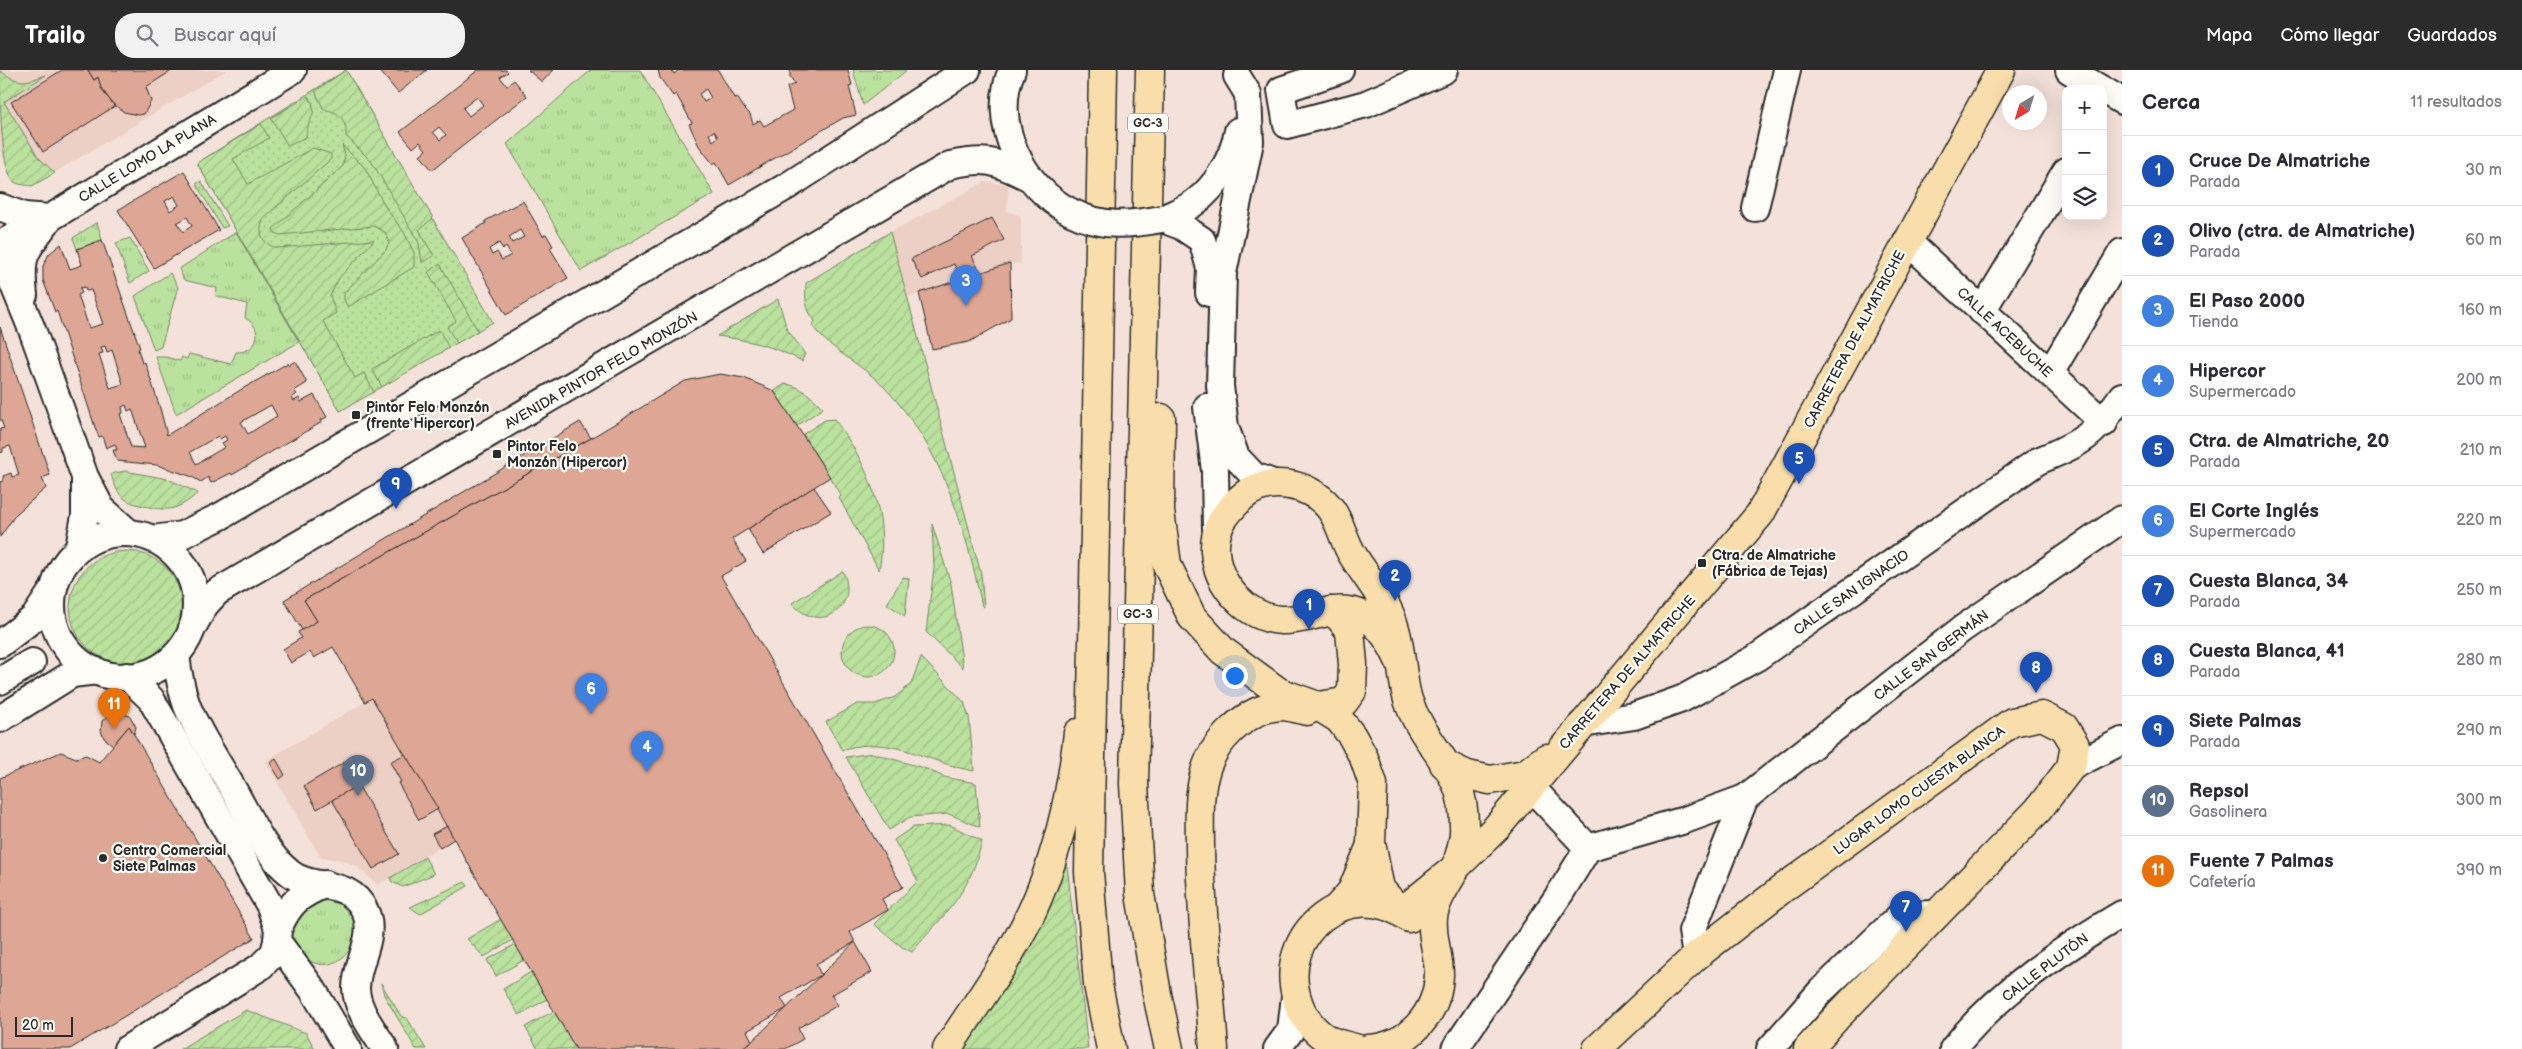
<!DOCTYPE html>
<html lang="es">
<head>
<meta charset="utf-8">
<style>
  :root { --surface:#fff; --page:#f2f2f3; --text:#2b2b33; --muted:#7c7c81; --line:#e1e1e2; --accent:#2b2b2b }
  body { margin:0; font-family:"Balsamiq Sans",sans-serif; background:var(--page); color:var(--text) }
  .controls { position:absolute; right:15px; top:15px; display:grid; overflow:hidden; border-radius:10px; box-shadow:0 5px 20px #0002 }
  .controls button { width:45px; height:45px; display:grid; place-items:center; padding:0; border:0; border-bottom:1px solid var(--line); background:var(--surface); color:var(--text); font:25px sans-serif }
  .compass { position:absolute; left:2002px; top:15px; width:45px; height:45px; border-radius:50%; background:var(--surface); box-shadow:0 5px 20px #0002; rotate:218deg }
  .scale { position:absolute; left:15px; bottom:12px; width:58px; box-sizing:border-box; padding-left:5px; border:2px solid #2b2b2b; border-top:0; font-size:14px; line-height:18px; white-space:nowrap; color:#2b2b2b; -webkit-text-stroke:4px #fdfcf7; paint-order:stroke }
  .you { position:absolute; left:1234px; top:605px; width:18px; height:18px; margin:-12px; border:4px solid #fff; border-radius:50%; background:#1a73e8; box-shadow:0 0 0 8px #1a73e833 }
  .badge { display:grid; place-items:center; width:32px; height:32px; border-radius:50%; background:var(--accent); color:#fff; font-size:16px; font-weight:700 }
  .pin { position:absolute; translate:-50% -41px; filter:drop-shadow(0 1px 2px #0008) }
  .pin::after { content:''; position:absolute; top:26px; width:18px; height:15px; background:inherit; clip-path:polygon(0 0,100% 0,50% 100%) }
  .list { margin:0; padding:0; list-style:none }
  h2 { display:flex; justify-content:space-between; align-items:center; height:65px; margin:0; padding:0 20px; font-size:21px }
  h2 small { font-size:16px; font-weight:400; color:var(--muted) }
  .list li { display:grid; grid-template-columns:32px 1fr auto; gap:15px; align-items:center; box-sizing:border-box; height:70px; padding:0 20px; border-top:1px solid var(--line) }
  .list b { display:block; font-size:19px; white-space:nowrap }
  .list p { margin:0; font-size:16px; white-space:nowrap; color:var(--muted) }
  .list em { font-size:16px; font-style:normal; color:var(--muted) }
  .icon { flex:none; width:28px; height:28px; fill:none; stroke:currentColor; stroke-width:2; stroke-linecap:round; stroke-linejoin:round }
  .map { position:relative; flex:none; width:2122px; height:979px; overflow:hidden }
  header { display:flex; align-items:center; gap:30px; box-sizing:border-box; height:70px; padding:0 25px; background:var(--accent); color:#fff }
  header strong { font-size:24px }
  nav { display:flex; gap:28px; margin-inline-start:auto; font-size:18px }
  .search { width:350px; height:45px; background:var(--page); display:flex; align-items:center; gap:12px; box-sizing:border-box; padding:0 18px; border-radius:20px; color:var(--muted); font-size:19px }
  main { display:flex }
  aside { flex:1; background:var(--surface) }
  .map>svg:first-child { display:block }
</style>
</head>
<body>
<header>
<strong>Trailo</strong>
<div class="search"><svg class="icon" aria-label="search" viewBox="0 0 24 24"><circle cx="10" cy="10" r="6"/><path d="M15 15l6 6"/></svg>Buscar aquí</div>
<nav><a>Mapa</a><a>Cómo llegar</a><a>Guardados</a></nav>
</header>
<main>
<div class="map">
<svg width="2122" height="979" viewBox="0 0 2122 979">
  <defs>
    <pattern id="grass-tufts" width="24" height="20" patternUnits="userSpaceOnUse" patternTransform="scale(1.25)"><rect width="24" height="20" fill="#bae19d"/><path d="M3 7l-1-3M5 7V3M7 7l1-3M15 17l-1-3M17 17v-4M19 17l1-3" fill="none" stroke="#a0c187"/></pattern>
    <pattern id="park-dots" width="8" height="8" patternUnits="userSpaceOnUse" patternTransform="scale(1.25)"><rect width="8" height="8" fill="#bae19d"/><path d="M2 2h.1M6 6h.1" fill="none" stroke="#a0c187" stroke-width="1.8" stroke-linecap="round"/></pattern>
    <pattern id="garden-furrows" width="10" height="10" patternUnits="userSpaceOnUse" patternTransform="scale(1.25)"><rect width="10" height="10" fill="#bae19d"/><path d="M-1 1l2-2M0 10L10 0M9 11l2-2" fill="none" stroke="#a0c187"/></pattern>
  </defs>
  <rect width="100%" height="100%" fill="#f4e2da"/>
  <filter id="ink" filterUnits="userSpaceOnUse"><feTurbulence type="fractalNoise" baseFrequency=".02" numOctaves="2"/><feDisplacementMap in="SourceGraphic" scale="10" xChannelSelector="R" yChannelSelector="G"/><feConvolveMatrix kernelMatrix="1 2 1 2 8 2 1 2 1" color-interpolation-filters="sRGB"/></filter>
  <g filter="url(#ink)">
    <!-- built -->
    <g fill="#edd0c5">
      <polygon points="0,0 227,0 32,116 14,111 7,101 0,80"/>
      <polygon points="985,112 1009,114 1007,141 1021,146 1021,194 1010,193 1011,248 969,272 932,279 919,224 908,227 890,162"/>
      <polygon points="372,628 454,769 378,815 356,796 342,790 321,788 265,691"/>
    </g>
    <!-- grass -->
    <g fill="url(#grass-tufts)" stroke="#728664">
      <polygon points="591,0 640,0 714,124 581,201 507,74"/>
      <polygon points="853,0 907,0 863,35"/>
      <polygon points="201,111 228,156 222,158 196,114"/>
      <polygon points="97,152 102,170 77,179 73,168"/>
      <path d="M236,162L299,272L176,344L156,287H166L180,291L182,287L187,289L189,284L231,294L236,282C258,283 265,258 245,248L247,234L216,226L217,218L184,210L179,199Z"/>
      <polygon points="130,168 149,201 130,213 116,173"/>
      <polygon points="170,203 178,217 161,277 154,280 135,226"/>
      <polygon points="903,507 909,508 905,546 887,534"/>
      <polygon points="465,812 468,816 420,844 410,837"/>
      <path d="M326,827C389,846 338,928 295,879C285,869 288,852 295,840Z"/>
    </g>
    <!-- park -->
    <polygon fill="url(#park-dots)" stroke="#728664" points="346,0 493,252 340,341 197,93"/>
    <!-- garden -->
    <g fill="url(#garden-furrows)" stroke="#728664">
      <path d="M346,0L433,148L419,160L434,186L422,192L419,173L382,109L371,91L346,66C347,52 340,40 324,40L315,21Z"/>
      <path d="M0,1C20,14 23,13 46,5L4,32L39,88L55,103L32,116C26,115 18,115 13,111C0,93 0,27 0,1Z"/>
      <path d="M308,26C321,45 307,47 306,67L288,76L271,48Z"/>
      <path d="M261,54L269,68L233,89L248,114L313,78L331,84V89L264,148C257,162 262,175 278,178L374,170L339,208L330,226L336,243L323,251L355,308L364,303L374,322L340,341L197,93Z"/>
      <polygon points="342,75 365,98 386,138 404,162 414,183 414,197 348,237 344,230 344,223 386,180 389,172 385,162 374,156 280,165 275,163 273,159 343,96 345,85"/>
      <path d="M890,162L981,504L984,537L982,536C965,456 942,377 884,317C862,294 831,281 812,256L815,251C805,239 805,228 806,213Z"/>
      <polygon points="440,194 478,261 457,273 447,257 456,251 428,202"/>
      <path d="M778,229L787,259L805,284L802,291C774,276 747,270 717,266Z"/>
      <polygon points="439,260 449,278 382,317 372,299"/>
      <path d="M785,314C800,315 813,328 823,338L797,356L774,321Z"/>
      <path d="M834,349C867,392 890,445 879,500L839,428L841,426L803,364L825,350Z"/>
      <path d="M125,401L168,409L198,423C178,440 170,442 144,436C123,432 117,425 111,404Z"/>
      <polygon points="932,454 951,514 963,598 926,562 934,498"/>
      <circle cx="126" cy="537" r="56"/>
      <path d="M843,501C860,539 819,565 792,533Z"/>
      <circle cx="868" cy="581" r="26"/>
      <path d="M921,587L964,632L969,647L974,701C926,693 892,663 842,680L826,652L857,634H875L895,627L911,614Z"/>
      <polygon points="872,683 924,698 944,707 976,713 980,757 949,744 910,747 889,760 846,687"/>
      <path d="M950,755L982,771C970,824 945,843 912,882L902,877L874,854L918,811L894,770L913,757Z"/>
      <polygon points="1065,778 1088,979 964,979 1013,899"/>
      <polygon points="425,787 434,804 403,817 392,812 390,808"/>
      <polygon points="501,849 513,870 484,887 467,869"/>
      <polygon points="516,874 524,890 496,906 487,890"/>
      <polygon points="531,902 547,929 519,945 503,919"/>
      <polygon points="381,913 401,946 407,948 426,979 416,979 384,925"/>
      <polygon points="246,940 306,963 315,979 180,979"/>
      <polygon points="554,941 576,979 538,979 525,957"/>
    </g>
    <!-- building -->
    <g fill="#dea795" stroke="#2b2b2b" fill-rule="evenodd">
      <polygon points="62,0 88,0 94,10 98,7 104,23 115,36 43,82 11,32"/>
      <polygon points="88,0 173,0 146,17 151,31 144,44 138,45 124,42 112,33 101,18 98,7 94,10"/>
      <polygon points="379,0 427,0 398,23"/>
      <path d="M478,0H506L508,2L500,7L507,16L514,10L527,26L432,100L420,85L426,80L420,72L413,78L400,62ZM477,27L483,35L469,46L463,38ZM439,57L446,65L440,70L433,62Z"/>
      <polygon points="528,0 553,0 542,12"/>
      <path d="M658,0H672L674,4L679,0H718L734,28L737,27L744,38L750,44L753,54L760,50L764,56L793,40L787,17L795,14L790,7V0H848L852,15L849,16L856,45L843,48L729,115L716,92L713,94L699,76L689,54L692,53L685,40L676,24L673,26L660,8ZM706,19L711,28L704,32L699,24ZM714,61L718,67L713,71L709,64Z"/>
      <path d="M184,101L219,160L154,198L118,140ZM174,126L179,135L170,141L165,131ZM187,147L192,156L183,162L177,153Z"/>
      <path d="M523,131L543,166L546,164L553,176L550,178L568,208L506,245L462,168L486,153L485,151ZM520,160L524,167L512,173L509,167ZM499,173L503,179L506,177L511,185L502,190L497,182L492,185L489,179Z"/>
      <polygon points="992,148 1004,170 972,186 982,206 964,214 954,194 922,209 911,189"/>
      <path d="M102,170L140,278L138,279L142,293L145,292L160,338L167,365L242,319L288,293L289,295L295,291L307,313L294,321L297,324L292,328L294,331L299,328L301,332L314,325L327,347L321,350L322,352L232,405L231,403L211,413L208,407L201,412L190,406L157,395L117,391L113,380H117L115,374L106,378L102,366L99,367L96,360L57,241L55,242L43,210V196L49,184L61,174L70,199L82,195L77,179ZM85,217L86,221L91,220L103,254L89,258L78,225L82,223L80,218ZM105,276L107,282L112,280L123,314L110,318L99,284L103,283L101,277ZM126,335L128,341L132,339L145,378L131,377L120,344L123,343L122,337ZM271,335L277,346L248,364L241,352ZM218,366L220,369L225,366L227,370L222,373L225,377L196,394L190,382Z"/>
      <polygon points="1010,193 1011,248 969,272 932,279 919,223"/>
      <polygon points="0,257 50,405 42,408 46,418 16,444 0,467 0,412 3,411 3,406 11,403 12,407 19,405 10,376 3,378 3,382 0,383 0,359 4,358 0,348"/>
      <polygon points="720,304 744,308 774,321 830,407 732,469 746,491 721,506 903,817 882,829 888,840 850,862 855,872 816,894 821,905 781,928 787,938 747,961 752,971 740,979 576,979 372,628 365,632 333,577 314,588 310,582 291,593 283,579 301,568 298,562 317,551 304,530 591,368 685,311"/>
      <polygon points="580,352 591,368 304,530 317,551 302,560 284,530"/>
      <polygon points="814,417 831,442 763,484 748,459"/>
      <polygon points="114,641 130,646 136,657 134,664 129,656 113,675 104,668 101,661 102,651"/>
      <polygon points="129,656 254,868 70,979 0,979 0,708 61,682 76,688 86,685 99,692"/>
      <polygon points="405,684 438,739 419,750 398,713 401,712 390,692"/>
      <polygon points="276,689 285,705 280,709 270,693"/>
      <polygon points="350,689 364,712 317,739 304,716"/>
      <polygon points="358,715 399,784 373,799 332,730"/>
      <polygon points="447,756 454,769 440,778 432,764"/>
      <polygon points="855,872 872,902 831,925 838,935 798,958 803,969 785,979 744,979"/>
    </g>
    <g fill="none" stroke-linecap="round" stroke-linejoin="round">
      <!-- minor casing -->
      <g stroke="#2b2b2b" stroke-width="30">
        <g id="minor">
          <path d="M1012,0C989,53 1023,118 1071,142"/>
          <polyline points="1340,0 1281,20 1287,55 1366,34 1444,0"/>
          <polyline points="2069,0 2101,19"/>
          <polyline points="1237,6 1248,24 1250,72 1223,203 1220,316 1225,357 1236,387 1254,406 1273,413"/>
          <polyline points="2103,20 2122,31"/>
          <polyline points="0,137 24,146 50,148"/>
          <polyline points="1755,138 1787,0"/>
          <polyline points="1162,149 1181,156 1202,170 1210,198 1209,223"/>
          <path d="M1162,149C1172,144 1184,140 1194,133C1216,117 1233,89 1238,61"/>
          <polyline points="1907,171 2104,353"/>
          <polyline points="0,174 50,148 293,0"/>
          <polyline points="0,181 33,262 85,407 101,438 128,462"/>
          <path d="M24,225C20,187 23,183 47,152"/>
          <polyline points="1982,241 2066,101"/>
          <polyline points="2050,303 2122,182"/>
          <polyline points="1207,337 1215,401 1216,458"/>
          <circle cx="124" cy="535" r="72"/>
          <polyline points="153,469 182,465 221,446 789,115 967,0"/>
          <polyline points="79,477 85,446 85,410"/>
          <path d="M192,558L205,535L217,522L950,95C988,87 994,91 1028,107"/>
          <polyline points="0,574 34,548 52,521"/>
          <path d="M176,585C178,602 181,619 187,636C199,665 218,692 233,719C249,747 264,783 290,803C312,821 349,807 365,841C377,866 356,892 356,918C356,939 374,961 385,979"/>
          <polyline points="127,606 151,629 270,836 278,859 277,871 313,920 348,979"/>
          <polyline points="0,611 32,592"/>
          <polyline points="0,649 72,604 97,601"/>
          <path d="M1582,654L1634,646L1682,629L1756,588L2038,391C2082,373 2094,366 2122,326"/>
          <polyline points="2071,697 2122,671"/>
          <polyline points="1531,717 1588,778"/>
          <polyline points="1588,778 1685,750 1745,728"/>
          <path d="M278,859C290,832 299,825 326,814"/>
          <polyline points="1696,886 1692,861 1745,728 1962,559 2122,449"/>
          <polyline points="127,979 260,897 274,883 277,871"/>
          <polyline points="1277,979 1291,960 1295,926"/>
          <polyline points="1455,979 1561,822 1588,778"/>
          <polyline points="1770,979 1821,921 1901,845 1936,844"/>
          <path d="M1953,979C1997,923 2061,880 2122,844"/>
        </g>
      </g>
      <!-- major casing -->
      <g stroke="#2b2b2b" stroke-width="31">
        <g id="major">
          <polyline points="1318,636 1344,632 1352,621 1353,594 1350,561 1340,548 1331,541"/>
          <polyline points="1444,694 1467,705 1490,710 1525,704 1546,688"/>
          <polyline points="1401,842 1455,798 1497,757 1760,444 2001,0"/>
          <path d="M1358,979C1348,976 1337,974 1329,970C1314,962 1303,947 1298,932C1274,863 1350,803 1409,848"/>
          <path d="M1368,979C1408,977 1438,944 1439,904C1439,886 1431,866 1433,848C1434,831 1447,815 1454,801C1459,790 1465,768 1464,756C1464,744 1462,727 1457,715C1444,685 1420,665 1408,630C1401,607 1402,582 1395,559C1387,529 1367,509 1352,484C1343,469 1340,450 1329,437C1308,412 1266,405 1241,428C1225,444 1214,457 1215,481C1217,515 1247,548 1281,550C1296,551 1313,545 1327,542C1366,534 1386,560 1400,592"/>
          <polyline points="1597,979 1696,886 1786,816 2012,652 2042,646 2064,657 2075,675 2071,697 2038,740 1836,948 1808,979"/>
        </g>
      </g>
      <!-- highway casing -->
      <g stroke="#2b2b2b" stroke-width="31">
        <g id="highway">
          <polyline points="1103,0 1089,802 1098,915 1111,979"/>
          <polyline points="1150,0 1134,714 1140,824 1157,924 1169,979"/>
          <polyline points="1161,348 1160,441 1167,495 1192,547 1223,581 1279,622 1318,636 1339,649 1352,666 1364,688 1373,714 1371,773 1380,819 1401,842"/>
          <polyline points="1338,837 1352,821 1371,775"/>
          <path d="M947,979C979,929 1017,880 1039,825C1060,774 1072,718 1078,663"/>
          <path d="M1214,979C1209,912 1201,845 1200,778C1200,754 1198,729 1204,706C1211,674 1246,637 1281,636C1289,636 1299,639 1307,641"/>
        </g>
      </g>
      <!-- minor -->
      <use href="#minor" stroke="#fdfcf7" stroke-width="26"/>
      <!-- major -->
      <use href="#major" stroke="#f9deab" stroke-width="28"/>
      <!-- highway -->
      <use href="#highway" stroke="#f9deab" stroke-width="28"/>
      <!-- minor-bridge casing -->
      <g stroke="#2b2b2b" stroke-width="30" stroke-linecap="butt">
        <path id="minor-bridge" d="M1071,142C1103,158 1128,155 1162,149"/>
      </g>
      <!-- minor-bridge -->
      <use href="#minor-bridge" stroke="#fdfcf7" stroke-width="26"/>
    </g>
  </g>
  <!-- markers -->
  <g fill="#2b2b2b" stroke="#fdfcf7" stroke-width="2">
    <rect x="351" y="340" width="10" height="10" rx="2.5"/>
    <rect x="492" y="379" width="10" height="10" rx="2.5"/>
    <rect x="1697" y="488" width="10" height="10" rx="2.5"/>
    <circle cx="103" cy="788" r="5"/>
  </g>
  <g text-anchor="middle" stroke-width="4.5" stroke-linejoin="round" paint-order="stroke">
    <!-- shield labels -->
    <g fill="#fdfcf7" stroke="#6a6a68" stroke-width="1">
      <rect x="1128" y="43.5" width="40" height="19" rx="4"/>
      <rect x="1118" y="534.5" width="40" height="19" rx="4"/>
    </g>
    <g font-size="12" font-weight="bold" fill="#2b2b2b">
      <text x="1148" y="57">GC-3</text>
      <text x="1138" y="548">GC-3</text>
    </g>
    <!-- street labels -->
    <g font-size="14" fill="#2b2b2b" stroke="#fdfcf7">
      <text transform="translate(147 88) rotate(-31)" y="5">CALLE LOMO LA PLANA</text>
      <text transform="translate(2005 262) rotate(43)" y="5">CALLE ACEBUCHE</text>
      <text transform="translate(1854 269) rotate(-62)" y="5">CARRETERA DE ALMATRICHE</text>
      <text transform="translate(601 300) rotate(-30)" y="5">AVENIDA PINTOR FELO MONZÓN</text>
      <text transform="translate(1851 522) rotate(-35)" y="5">CALLE SAN IGNACIO</text>
      <text transform="translate(1931 585) rotate(-37)" y="5">CALLE SAN GERMÁN</text>
      <text transform="translate(1627 602) rotate(-49)" y="5">CARRETERA DE ALMATRICHE</text>
      <text transform="translate(1919 720) rotate(-36)" y="5">LUGAR LOMO CUESTA BLANCA</text>
      <text transform="translate(2045 897) rotate(-37)" y="5">CALLE PLUTÓN</text>
    </g>
    <!-- poi labels -->
    <g font-size="14" font-weight="bold" fill="#2b2b2b" stroke="#fdfcf7" text-anchor="start">
      <text x="366" y="342">Pintor Felo Monzón<tspan x="366" dy="16">(frente Hipercor)</tspan></text>
      <text x="507" y="381">Pintor Felo<tspan x="507" dy="16">Monzón (Hipercor)</tspan></text>
      <text x="1712" y="490">Ctra. de Almatriche<tspan x="1712" dy="16">(Fábrica de Tejas)</tspan></text>
      <text x="113" y="785">Centro Comercial<tspan x="113" dy="16">Siete Palmas</tspan></text>
    </g>
  </g>
</svg>
<div class="controls">
<button>+</button>
<button>−</button>
<button><svg class="icon" aria-label="layers" viewBox="0 0 24 24"><path d="M12 4l9 5-9 5-9-5zM3 14l9 5 9-5"/></svg></button>
</div>
<svg class="compass" viewBox="-18 -18 36 36"><path d="M0-13l5 13h-10z" fill="#e53935"/><path d="M0 13l5-13h-10z" fill="#7c7c81"/></svg>
<div class="scale">20 m</div>
<div class="you"></div>
<div class="pin badge" style="left:1309px;top:560px;background:#1a4fb4">1</div>
<div class="pin badge" style="left:1395px;top:531px;background:#1a4fb4">2</div>
<div class="pin badge" style="left:966px;top:236px;background:#3f7fe0">3</div>
<div class="pin badge" style="left:647px;top:702px;background:#3f7fe0">4</div>
<div class="pin badge" style="left:1799px;top:414px;background:#1a4fb4">5</div>
<div class="pin badge" style="left:591px;top:644px;background:#3f7fe0">6</div>
<div class="pin badge" style="left:1906px;top:862px;background:#1a4fb4">7</div>
<div class="pin badge" style="left:2036px;top:623px;background:#1a4fb4">8</div>
<div class="pin badge" style="left:396px;top:439px;background:#1a4fb4">9</div>
<div class="pin badge" style="left:358px;top:726px;background:#5c6f8a">10</div>
<div class="pin badge" style="left:114px;top:659px;background:#e8710a">11</div>
</div>
<aside>
<h2>Cerca<small>11 resultados</small></h2>
<ul class="list">
<li><span class="badge" style="background:#1a4fb4">1</span><div><b>Cruce De Almatriche</b><p>Parada</p></div><em>30 m</em></li>
<li><span class="badge" style="background:#1a4fb4">2</span><div><b>Olivo (ctra. de Almatriche)</b><p>Parada</p></div><em>60 m</em></li>
<li><span class="badge" style="background:#3f7fe0">3</span><div><b>El Paso 2000</b><p>Tienda</p></div><em>160 m</em></li>
<li><span class="badge" style="background:#3f7fe0">4</span><div><b>Hipercor</b><p>Supermercado</p></div><em>200 m</em></li>
<li><span class="badge" style="background:#1a4fb4">5</span><div><b>Ctra. de Almatriche, 20</b><p>Parada</p></div><em>210 m</em></li>
<li><span class="badge" style="background:#3f7fe0">6</span><div><b>El Corte Inglés</b><p>Supermercado</p></div><em>220 m</em></li>
<li><span class="badge" style="background:#1a4fb4">7</span><div><b>Cuesta Blanca, 34</b><p>Parada</p></div><em>250 m</em></li>
<li><span class="badge" style="background:#1a4fb4">8</span><div><b>Cuesta Blanca, 41</b><p>Parada</p></div><em>280 m</em></li>
<li><span class="badge" style="background:#1a4fb4">9</span><div><b>Siete Palmas</b><p>Parada</p></div><em>290 m</em></li>
<li><span class="badge" style="background:#5c6f8a">10</span><div><b>Repsol</b><p>Gasolinera</p></div><em>300 m</em></li>
<li><span class="badge" style="background:#e8710a">11</span><div><b>Fuente 7 Palmas</b><p>Cafetería</p></div><em>390 m</em></li>
</ul>
</aside>
</main>
</body>
</html>
